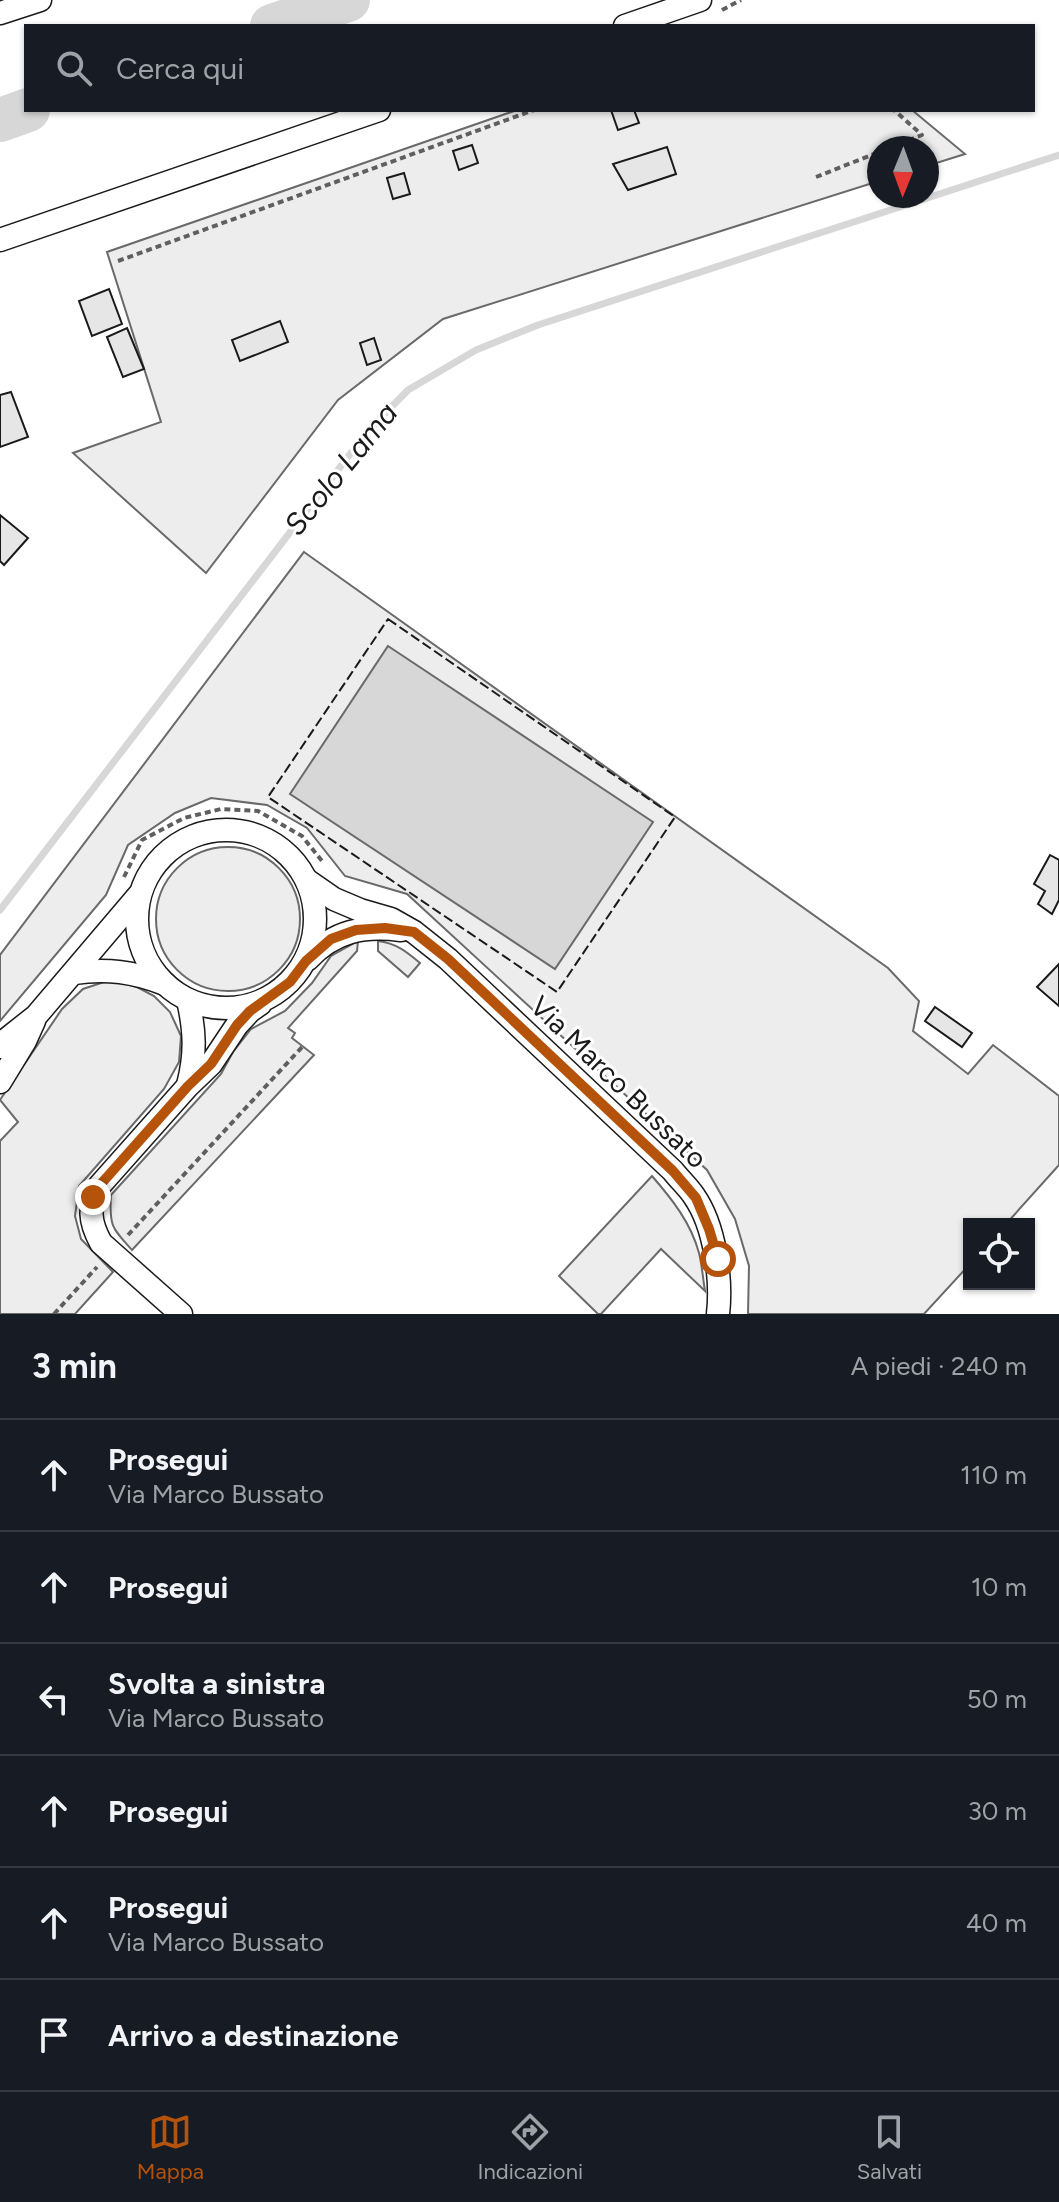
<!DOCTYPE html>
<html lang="it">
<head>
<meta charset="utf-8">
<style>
  :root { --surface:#171b24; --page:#242831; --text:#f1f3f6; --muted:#9ea1a6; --line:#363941; --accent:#b45309 }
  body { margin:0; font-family:Figtree,sans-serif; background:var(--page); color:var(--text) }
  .controls { position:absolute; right:24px; bottom:24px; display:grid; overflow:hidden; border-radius:0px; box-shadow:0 2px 6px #0004 }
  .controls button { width:72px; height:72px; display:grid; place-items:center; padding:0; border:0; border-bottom:2px solid var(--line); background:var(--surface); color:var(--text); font:40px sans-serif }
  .compass { position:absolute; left:867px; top:136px; width:72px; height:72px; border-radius:50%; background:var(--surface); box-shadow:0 2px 6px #0004; rotate:181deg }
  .stop { position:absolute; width:24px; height:24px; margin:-18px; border:6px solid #b45309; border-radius:50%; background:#fff }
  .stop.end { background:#b45309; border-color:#fff; box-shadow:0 2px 8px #0008 }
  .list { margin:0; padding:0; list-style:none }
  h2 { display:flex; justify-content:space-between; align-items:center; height:104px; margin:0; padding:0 32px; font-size:34px }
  h2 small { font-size:26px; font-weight:400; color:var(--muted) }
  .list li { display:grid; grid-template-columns:52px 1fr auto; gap:24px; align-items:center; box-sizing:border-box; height:112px; padding:0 32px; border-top:2px solid var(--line) }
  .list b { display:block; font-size:30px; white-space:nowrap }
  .list p { margin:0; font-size:26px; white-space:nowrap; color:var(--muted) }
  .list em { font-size:26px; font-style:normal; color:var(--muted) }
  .icon { flex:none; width:44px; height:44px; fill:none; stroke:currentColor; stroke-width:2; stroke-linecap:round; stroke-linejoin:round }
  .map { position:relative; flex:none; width:1059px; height:1314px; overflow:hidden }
  .search { position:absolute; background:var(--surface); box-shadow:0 2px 6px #0004; left:24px; right:24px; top:24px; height:88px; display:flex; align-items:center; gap:20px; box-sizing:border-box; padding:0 28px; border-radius:0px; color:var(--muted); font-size:30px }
  .sheet { height:776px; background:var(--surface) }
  nav { display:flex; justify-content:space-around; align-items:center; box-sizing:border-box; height:112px; border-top:2px solid var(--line); background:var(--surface); font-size:22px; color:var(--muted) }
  nav a { display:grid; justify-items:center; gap:4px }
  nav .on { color:var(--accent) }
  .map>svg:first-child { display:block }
</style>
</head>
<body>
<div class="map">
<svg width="1059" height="1314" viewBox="0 0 1059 1314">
  <rect width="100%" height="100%" fill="#fff"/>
  <!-- green -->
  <g fill="#ededed" stroke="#6a6a6a" stroke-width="2">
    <polygon points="517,110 912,110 965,154 927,166 927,148 879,148 879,181 443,319 338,400 206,573 73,453 161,422 107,252"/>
    <polygon points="304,552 888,968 919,1001 913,1031 968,1074 993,1045 1059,1096 1059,1165 1006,1224 969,1224 969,1265 924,1314 748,1314 749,1266 735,1219 707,1170 407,894 345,876 307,828 267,805 211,798 175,813 128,845 106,895 0,1021 0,955"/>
    <circle cx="228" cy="919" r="72"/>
    <path d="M358,941L357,951L288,1028L295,1033L292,1038L314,1055L132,1250C112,1228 109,1226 111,1195L221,1074L233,1052L251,1029L285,1011L312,983L331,956Z"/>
    <path d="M378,941C396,943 407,952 420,963L408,977L378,951Z"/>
    <polygon points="104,982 120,982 137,987 154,996 170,1012 181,1036 179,1062 164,1089 79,1186 75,1216 81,1239 113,1272 75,1314 0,1314 0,1141 18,1122 0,1100 62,1009 83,989"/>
    <path d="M652,1176C672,1199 691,1223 699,1253C702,1265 703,1279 705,1291L661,1249L601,1314H598L559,1276Z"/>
  </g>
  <!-- water -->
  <polygon fill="#d7d7d7" stroke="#6a6a6a" stroke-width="2" points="388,646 653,822 555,969 290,794"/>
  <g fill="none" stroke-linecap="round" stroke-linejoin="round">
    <!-- stream -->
    <polyline stroke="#d7d7d7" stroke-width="7" points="0,910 367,432 408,390 476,350 538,325 1059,155"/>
    <!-- river -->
    <g stroke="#d7d7d7" stroke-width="44">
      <polyline points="272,26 348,0"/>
      <polyline points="0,120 28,110"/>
    </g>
  </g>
  <!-- building -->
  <g fill="#e6e6e6" stroke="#1a1a1a" stroke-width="2">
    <polygon points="611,110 634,110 639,123 618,130"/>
    <polygon points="472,145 478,163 459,170 453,151"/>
    <polygon points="667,147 676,174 628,190 613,164"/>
    <polygon points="404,173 410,194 393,199 387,178"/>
    <polygon points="109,289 122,324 92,336 79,301"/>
    <polygon points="280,321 288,342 240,361 232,340"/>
    <polygon points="127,328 144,369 123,377 107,337"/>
    <polygon points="374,338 381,360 367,365 360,343"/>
    <polygon points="11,392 28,437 0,447 0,395"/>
    <polygon points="0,515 28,538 4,565 0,561"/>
    <polygon points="1050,855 1059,860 1059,900 1052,914 1038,904 1045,891 1034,884"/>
    <polygon points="1059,964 1059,1006 1037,987"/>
    <polygon points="935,1007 972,1033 962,1047 925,1021"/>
  </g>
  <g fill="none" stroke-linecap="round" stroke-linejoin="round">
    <!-- minor casing -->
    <g stroke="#1a1a1a" stroke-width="25">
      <g id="minor">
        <polyline points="0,13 40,0"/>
        <polyline points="625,26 700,0"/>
        <polyline points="0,240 379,110"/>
        <circle cx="226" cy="919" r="89"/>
        <path d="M308,881L334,899L360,910L391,919L414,932L448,959L673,1171C680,1180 688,1187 694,1196C715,1226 722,1279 718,1314"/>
        <path d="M308,959C334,931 364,925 401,930"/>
        <path d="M74,973C107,968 134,972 165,984"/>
        <path d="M188,1000C195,1031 196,1054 188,1085"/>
        <polyline points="0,1047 7,1039 36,1016 138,896"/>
        <polyline points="0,1082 25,1041 34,1021"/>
        <path d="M181,1314L101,1243C89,1221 88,1207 100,1185L188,1086L211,1064L237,1025L250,1011L260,1004"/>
      </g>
    </g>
    <!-- path -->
    <g stroke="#5f5f5f" stroke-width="4" stroke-dasharray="6 4" stroke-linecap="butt">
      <polyline points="722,10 741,0"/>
      <polyline points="890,148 922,135 894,110"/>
      <polyline points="816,177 879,152"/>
      <polyline points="118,261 534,110"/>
      <polyline points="124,877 142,840 184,818 221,809 258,811 302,836 322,861"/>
      <polyline points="128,1235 303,1046"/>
      <polyline points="54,1314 97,1267"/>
    </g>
    <!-- minor -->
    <use href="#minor" stroke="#fff" stroke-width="22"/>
    <!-- fence -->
    <polygon stroke="#1a1a1a" stroke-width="2" stroke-dasharray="10 4" stroke-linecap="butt" points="388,619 675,817 557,992 268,797"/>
  </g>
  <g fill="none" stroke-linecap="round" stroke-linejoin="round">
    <!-- route -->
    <polyline stroke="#b45309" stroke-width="10" points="93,1197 100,1185 188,1086 211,1064 237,1025 250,1011 290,982 306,961 331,939 356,930 385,928 414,932 448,959 673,1171 696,1198 709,1229 718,1259"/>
  </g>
  <g text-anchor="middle" stroke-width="6" stroke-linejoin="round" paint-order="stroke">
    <!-- street labels -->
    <g font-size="28" fill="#1a1a1a" stroke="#fff">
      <text transform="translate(619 1082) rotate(44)" y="10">Via Marco Bussato</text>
    </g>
    <!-- water labels -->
    <g font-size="30" font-style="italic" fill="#1a1a1a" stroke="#fff">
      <text transform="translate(341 469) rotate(-51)" y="10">Scolo Lama</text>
    </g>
  </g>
</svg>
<div class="controls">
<button><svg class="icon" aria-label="locate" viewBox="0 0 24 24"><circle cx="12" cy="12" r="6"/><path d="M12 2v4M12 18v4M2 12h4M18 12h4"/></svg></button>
</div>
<svg class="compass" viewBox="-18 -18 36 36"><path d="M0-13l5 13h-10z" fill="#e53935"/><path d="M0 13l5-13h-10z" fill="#9ea1a6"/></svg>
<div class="stop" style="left:718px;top:1259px"></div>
<div class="stop end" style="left:93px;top:1197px"></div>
<div class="search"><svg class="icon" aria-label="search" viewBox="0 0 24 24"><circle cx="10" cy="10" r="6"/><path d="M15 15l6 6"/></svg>Cerca qui</div>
</div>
<section class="sheet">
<h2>3 min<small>A piedi · 240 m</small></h2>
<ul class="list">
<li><svg class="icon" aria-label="ahead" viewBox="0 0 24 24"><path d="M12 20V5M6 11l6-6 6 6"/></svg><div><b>Prosegui</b><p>Via Marco Bussato</p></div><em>110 m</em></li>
<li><svg class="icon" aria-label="ahead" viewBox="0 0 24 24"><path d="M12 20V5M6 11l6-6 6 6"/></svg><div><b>Prosegui</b></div><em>10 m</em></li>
<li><svg class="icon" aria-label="left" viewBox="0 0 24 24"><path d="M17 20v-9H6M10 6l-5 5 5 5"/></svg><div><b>Svolta a sinistra</b><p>Via Marco Bussato</p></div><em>50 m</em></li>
<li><svg class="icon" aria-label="ahead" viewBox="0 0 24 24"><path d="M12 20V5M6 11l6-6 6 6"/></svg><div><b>Prosegui</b></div><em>30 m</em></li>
<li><svg class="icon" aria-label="ahead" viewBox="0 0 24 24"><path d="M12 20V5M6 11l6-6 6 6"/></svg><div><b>Prosegui</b><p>Via Marco Bussato</p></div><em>40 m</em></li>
<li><svg class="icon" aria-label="arrive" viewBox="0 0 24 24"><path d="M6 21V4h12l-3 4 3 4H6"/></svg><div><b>Arrivo a destinazione</b></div></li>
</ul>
</section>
<nav>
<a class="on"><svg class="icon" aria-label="map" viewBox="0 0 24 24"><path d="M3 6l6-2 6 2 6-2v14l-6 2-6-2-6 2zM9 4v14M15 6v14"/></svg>Mappa</a>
<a><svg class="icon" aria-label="directions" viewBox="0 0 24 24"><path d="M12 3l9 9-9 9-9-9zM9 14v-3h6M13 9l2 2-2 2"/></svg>Indicazioni</a>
<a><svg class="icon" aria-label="saved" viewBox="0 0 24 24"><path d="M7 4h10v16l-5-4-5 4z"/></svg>Salvati</a>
</nav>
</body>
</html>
